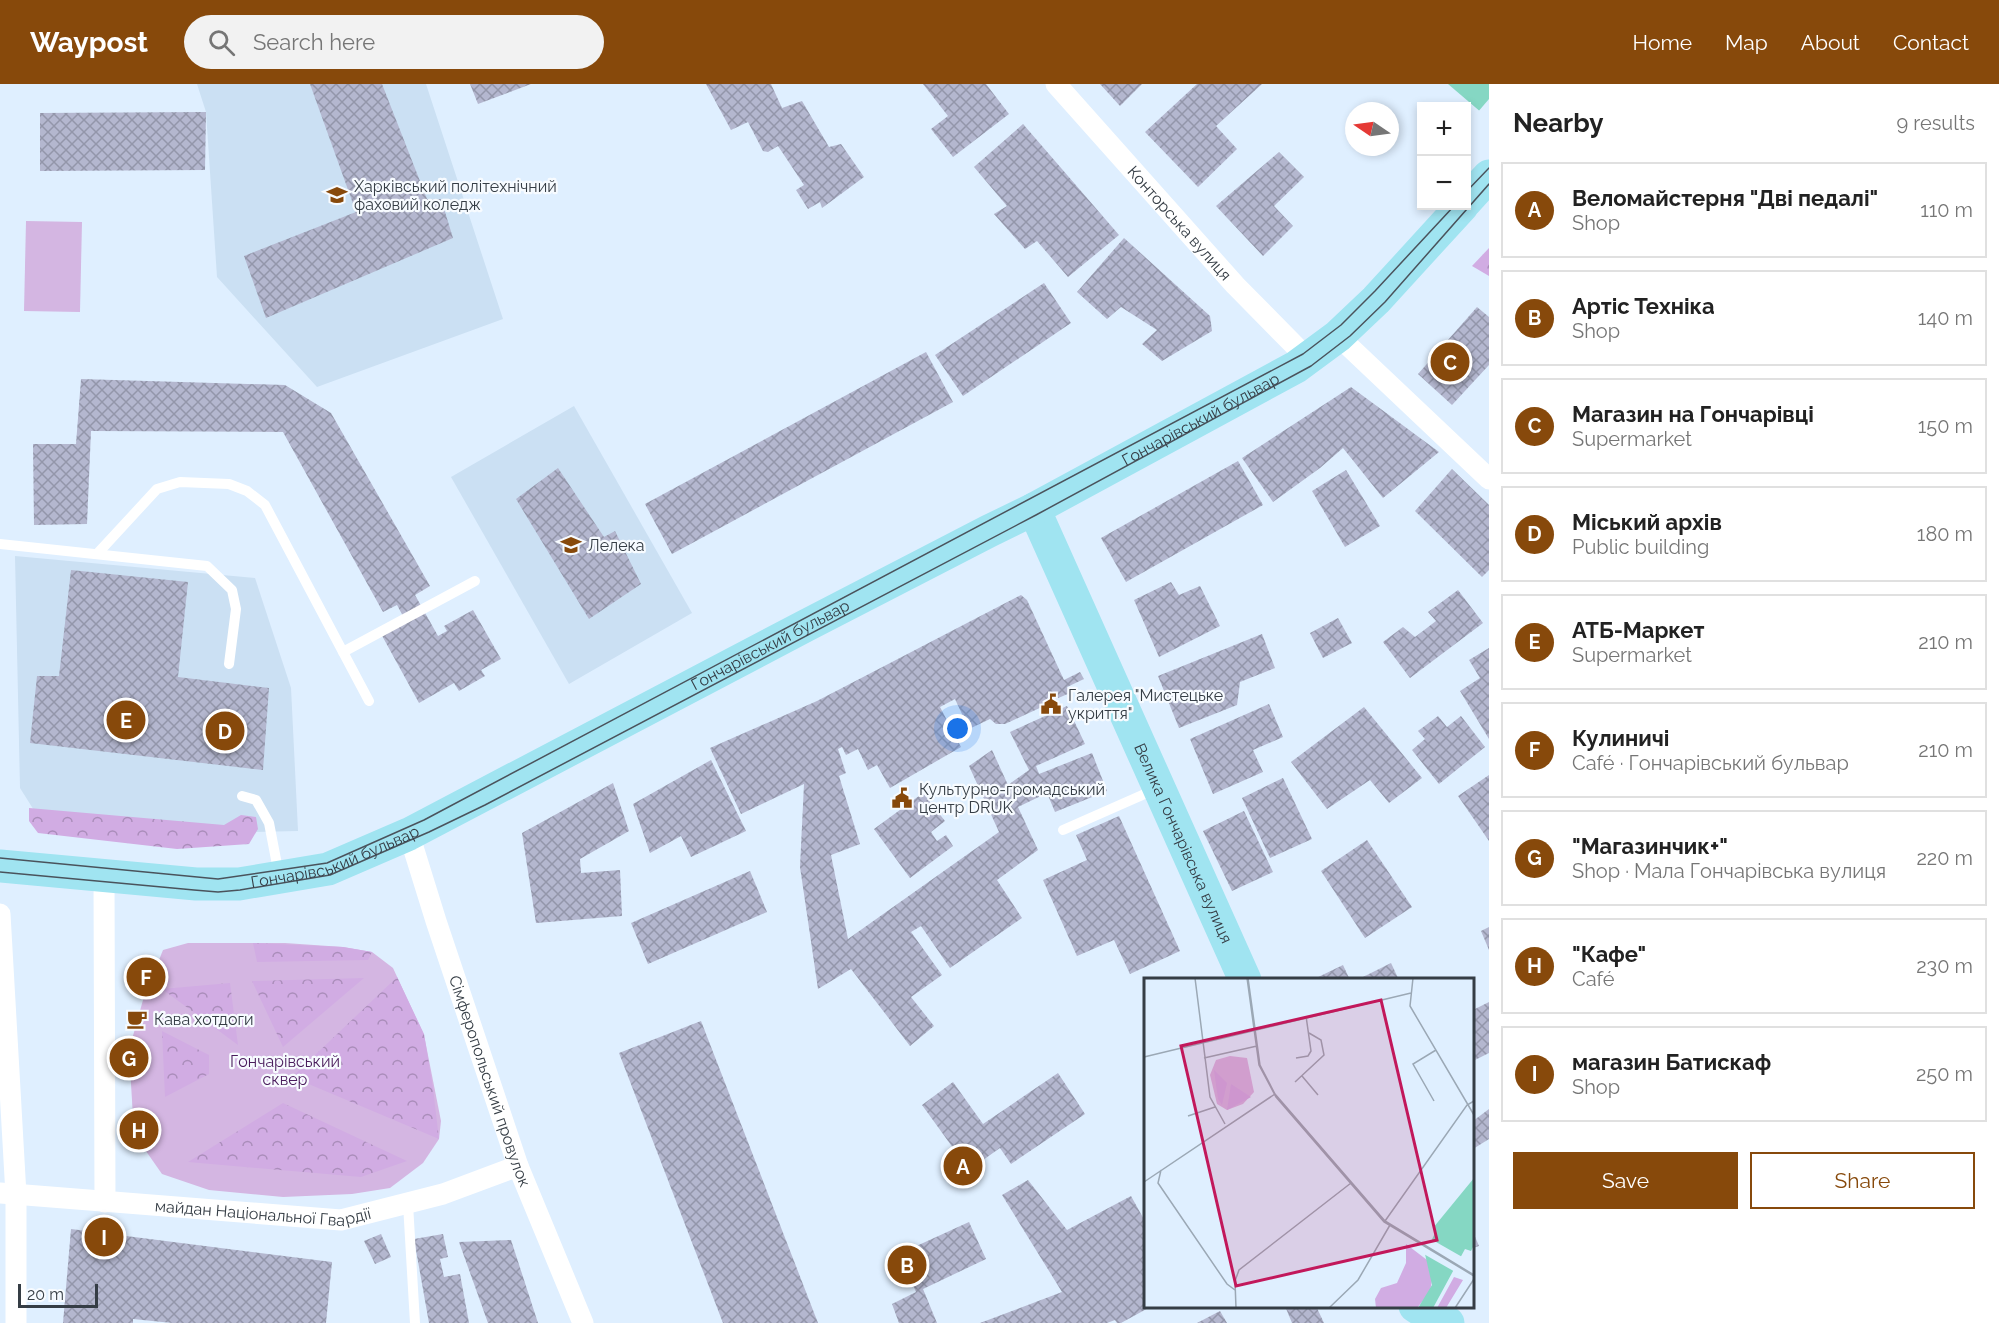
<!DOCTYPE html>
<html lang="en">
<head>
<meta charset="utf-8">
<style>
  :root { --surface:#fff; --page:#f2f2f2; --text:#222; --muted:#767676; --line:#e0e0e0; --accent:#87490b }
  body { margin:0; font-family:Raleway,sans-serif; background:var(--page); color:var(--text) }
  .controls { position:absolute; right:18px; top:18px; display:grid; overflow:hidden; border-radius:0px; box-shadow:0 3px 9px #0003 }
  .controls button { width:54px; height:54px; display:grid; place-items:center; padding:0; border:0; border-bottom:2px solid var(--line); background:var(--surface); color:var(--text); font:30px sans-serif }
  .compass { position:absolute; left:1345px; top:18px; width:54px; height:54px; border-radius:50%; background:var(--surface); box-shadow:0 3px 9px #0003; rotate:283deg }
  .scale { position:absolute; left:18px; bottom:15px; width:80px; box-sizing:border-box; padding-left:6px; border:3px solid #353d45; border-top:0; font-size:16px; line-height:21px; white-space:nowrap; color:#353d45; -webkit-text-stroke:4px #f7fbff; paint-order:stroke }
  .you { position:absolute; left:958px; top:645px; width:21px; height:21px; margin:-15px; border:4px solid #fff; border-radius:50%; background:#1a73e8; box-shadow:0 0 0 9px #1a73e833 }
  .badge { display:grid; place-items:center; width:39px; height:39px; border-radius:50%; background:var(--accent); color:#fff; font-size:20px; font-weight:700 }
  .pin { position:absolute; translate:-50% -50%; border:3px solid #fff; box-shadow:0 2px 6px #0006 }
  .list { margin:0; padding:0; list-style:none }
  h2 { display:flex; justify-content:space-between; align-items:center; height:78px; margin:0; padding:0 24px; font-size:26px }
  h2 small { font-size:20px; font-weight:400; color:var(--muted) }
  .list li { display:grid; grid-template-columns:39px 1fr auto; gap:18px; align-items:center; box-sizing:border-box; height:96px; margin:0 12px 12px; padding:0 12px; border:2px solid var(--line); border-radius:0px }
  .list b { display:block; font-size:22px; white-space:nowrap }
  .list p { margin:0; font-size:20px; white-space:nowrap; color:var(--muted) }
  .list em { font-size:20px; font-style:normal; color:var(--muted) }
  .actions { display:flex; gap:12px; padding:18px 24px }
  .actions a { flex:1; padding:14px 0; border:2px solid var(--accent); border-radius:0px; text-align:center; font-size:21px; color:var(--accent) }
  .actions .main { background:var(--accent); color:#fff }
  .icon { flex:none; width:33px; height:33px; fill:none; stroke:currentColor; stroke-width:2; stroke-linecap:round; stroke-linejoin:round }
  .map { position:relative; flex:none; width:1489px; height:1239px; overflow:hidden }
  header { display:flex; align-items:center; gap:36px; box-sizing:border-box; height:84px; padding:0 30px; background:var(--accent); color:#fff }
  header strong { font-size:28px }
  nav { display:flex; gap:33px; margin-inline-start:auto; font-size:21px }
  .search { width:420px; height:54px; background:var(--page); display:flex; align-items:center; gap:15px; box-sizing:border-box; padding:0 21px; border-radius:33px; color:var(--muted); font-size:22px }
  main { display:flex }
  aside { flex:1; background:var(--surface) }
  .map>svg:first-child { display:block }
</style>
</head>
<body>
<header>
<strong>Waypost</strong>
<div class="search"><svg class="icon" aria-label="search" viewBox="0 0 24 24"><circle cx="10" cy="10" r="6"/><path d="M15 15l6 6"/></svg>Search here</div>
<nav><a>Home</a><a>Map</a><a>About</a><a>Contact</a></nav>
</header>
<main>
<div class="map">
<svg width="1489" height="1239" viewBox="0 0 1489 1239">
  <defs>
    <pattern id="forest-crowns" width="20" height="18" patternUnits="userSpaceOnUse" patternTransform="scale(1.5)"><rect width="20" height="18" fill="#d1ace3"/><path d="M2 6a3 3 0 1 1 6 0M12 15a3 3 0 1 1 6 0" fill="none" stroke="#aa8dba"/></pattern>
    <pattern id="building-cross-hatch" width="8" height="8" patternUnits="userSpaceOnUse" patternTransform="scale(1.5)"><rect width="8" height="8" fill="#b4b7cf"/><path d="M0 0l8 8M0 8l8-8" fill="none" stroke="#9396aa"/></pattern>
  </defs>
  <rect width="100%" height="100%" fill="#dfefff"/>
  <!-- built -->
  <g fill="#cbe0f3">
    <polygon points="197,0 426,0 503,235 317,303 217,193 206,28"/>
    <polygon points="574,322 692,529 569,600 451,393"/>
    <polygon points="15,472 255,494 291,604 298,747 175,750 37,731 20,704"/>
  </g>
  <!-- green -->
  <g fill="#d4b6e2">
    <polygon points="26,137 82,138 80,228 24,227"/>
    <polygon points="188,859 285,859 343,863 372,868 393,884 424,951 441,1037 439,1055 423,1079 390,1104 352,1110 283,1113 209,1106 162,1090 134,1050 129,966 143,916 163,866"/>
  </g>
  <!-- forest -->
  <g fill="url(#forest-crowns)">
    <polygon points="1489,164 1489,192 1472,182"/>
    <polygon points="29,724 224,741 241,731 256,733 258,745 249,760 177,765 38,749 29,737"/>
    <polygon points="253,859 343,863 372,868 368,876 257,878"/>
    <polygon points="397,893 424,950 433,1004 439,1055 292,993"/>
    <polygon points="364,894 283,963 252,897"/>
    <polygon points="230,899 238,961 162,905"/>
    <polygon points="162,947 209,971 209,990 165,1013"/>
    <polygon points="283,1019 407,1077 361,1093 188,1078"/>
  </g>
  <!-- water -->
  <polygon fill="#85d7c3" points="1448,0 1489,0 1489,35"/>
  <!-- pier -->
  <polygon fill="#dfefff" points="1489,15 1489,38 1477,29"/>
  <!-- building -->
  <g fill="url(#building-cross-hatch)">
    <polygon points="310,0 382,0 427,115 441,115 453,154 266,234 244,172 356,128"/>
    <polygon points="470,0 531,0 478,20"/>
    <polygon points="706,0 771,0 782,24 802,17 829,63 841,60 864,93 822,124 820,118 808,125 796,106 804,101 778,62 768,68 763,67 748,38 731,46"/>
    <polygon points="923,0 986,0 1009,30 953,73 931,45 948,32"/>
    <polygon points="1100,0 1142,0 1120,22"/>
    <polygon points="1197,0 1262,0 1216,42 1237,65 1198,103 1145,48"/>
    <polygon points="206,28 205,86 40,87 40,29"/>
    <polygon points="1023,40 1119,151 1068,193 1037,157 1025,165 994,130 1007,122 974,83"/>
    <polygon points="1279,68 1304,93 1274,122 1293,142 1263,172 1216,122"/>
    <polygon points="1124,154 1210,232 1212,247 1162,277 1142,260 1157,246 1121,223 1107,235 1077,208"/>
    <polygon points="1044,199 1071,239 963,312 935,271"/>
    <polygon points="1477,223 1489,233 1489,281 1452,321 1418,290"/>
    <polygon points="926,268 953,318 672,470 645,420"/>
    <polygon points="81,295 285,301 331,329 430,502 415,511 438,552 447,547 444,542 473,526 501,575 481,586 485,592 459,607 454,599 419,619 380,548 404,534 397,521 383,528 283,348 91,347 87,440 34,441 33,360 76,360"/>
    <polygon points="1351,303 1439,368 1383,414 1343,364 1320,384 1273,418 1242,374"/>
    <polygon points="1238,377 1263,421 1126,498 1101,454"/>
    <polygon points="558,384 604,453 615,447 641,500 589,535 516,415"/>
    <polygon points="1452,385 1489,421 1489,486 1482,493 1415,427"/>
    <polygon points="1346,386 1380,442 1345,463 1312,407"/>
    <polygon points="71,486 188,498 178,593 269,604 263,686 30,659 37,592 59,592"/>
    <polygon points="1171,498 1179,511 1200,502 1220,542 1159,573 1134,516"/>
    <polygon points="1458,506 1483,539 1410,594 1383,558 1403,543 1415,553 1436,537 1428,528"/>
    <polygon points="1021,511 1027,516 1064,596 1080,588 1084,595 1067,603 1070,609 1056,615 1059,620 1046,626 1044,622 1005,640 996,640 990,635 969,645 955,615 940,623 961,663 890,704 877,681 868,686 858,665 846,671 842,663 838,665 846,689 839,692 860,760 831,771 848,855 999,748 969,682 992,666 1008,701 1029,686 1010,648 1067,622 1085,660 1036,682 1039,690 1092,669 1107,707 1055,728 1047,709 1018,723 1038,766 997,796 1022,834 950,884 921,842 911,848 942,891 911,913 934,942 910,962 851,885 818,905 800,783 804,700 741,730 710,664 817,617"/>
    <polygon points="1338,534 1352,559 1323,574 1310,549"/>
    <polygon points="1262,550 1275,584 1240,598 1237,621 1179,644 1158,592"/>
    <polygon points="1489,564 1489,655 1460,607 1480,594 1469,576"/>
    <polygon points="1269,620 1283,653 1253,666 1263,688 1213,710 1190,655"/>
    <polygon points="1364,623 1422,694 1389,719 1370,696 1327,725 1291,678"/>
    <polygon points="1438,632 1447,643 1461,632 1485,663 1439,700 1412,666 1425,655 1418,647"/>
    <polygon points="711,676 746,747 691,773 681,752 650,769 633,720"/>
    <polygon points="1489,691 1489,757 1458,712"/>
    <polygon points="1283,694 1312,755 1270,774 1242,714"/>
    <polygon points="613,699 629,747 580,775 581,789 620,786 622,832 536,839 522,749"/>
    <polygon points="923,709 945,737 931,748 937,757 946,751 953,762 910,794 874,745"/>
    <polygon points="1244,727 1273,788 1232,807 1203,747"/>
    <polygon points="1119,732 1180,867 1130,890 1114,856 1077,872 1043,796 1087,776 1076,751"/>
    <polygon points="1367,756 1412,823 1365,854 1321,787"/>
    <polygon points="750,787 767,828 648,880 631,839"/>
    <polygon points="1489,843 1489,866 1481,847"/>
    <polygon points="1391,879 1399,896 1357,896"/>
    <polygon points="1343,881 1350,896 1312,896"/>
    <polygon points="1489,918 1489,969 1473,977 1473,926"/>
    <polygon points="701,937 818,1239 723,1239 619,969"/>
    <polygon points="1058,989 1085,1030 1011,1080 1000,1064 969,1086 922,1021 953,998 983,1040"/>
    <polygon points="1489,1025 1489,1055 1473,1065 1473,1037"/>
    <polygon points="1028,1096 1067,1146 1131,1112 1146,1139 1146,1222 1152,1222 1121,1239 1117,1239 1115,1236 1107,1239 980,1239 1062,1208 1002,1111"/>
    <polygon points="969,1138 986,1175 923,1205 937,1239 899,1239 892,1220 916,1208 899,1170"/>
    <polygon points="71,1145 332,1178 326,1239 172,1239 133,1235 133,1239 63,1239"/>
    <polygon points="1473,1148 1479,1162 1473,1164"/>
    <polygon points="381,1150 391,1173 375,1180 364,1157"/>
    <polygon points="443,1150 448,1173 440,1175 444,1193 460,1190 469,1239 429,1239 414,1155"/>
    <polygon points="511,1156 538,1239 488,1239 459,1158"/>
    <polygon points="1285,1222 1316,1222 1324,1239 1292,1239"/>
    <polygon points="1220,1227 1227,1239 1197,1239"/>
  </g>
  <g fill="none" stroke-linecap="round" stroke-linejoin="round">
    <!-- lane -->
    <g stroke="#fff" stroke-width="10">
      <polyline points="0,460 207,482 232,506 236,525 229,580"/>
      <polyline points="97,470 157,405 180,398 229,400 247,407 265,421 369,617"/>
      <polyline points="343,568 475,497"/>
      <polyline points="242,712 256,716 269,739 279,791"/>
      <polyline points="1063,746 1156,705"/>
      <polyline points="408,1120 415,1239"/>
    </g>
    <!-- street -->
    <g stroke="#fff" stroke-width="21">
      <path id="s1" d="M1056,0L1235,201L1308,275"/>
      <polyline points="1338,252 1489,395"/>
      <path id="s2" d="M409,750L436,837L518,1082L583,1239"/>
      <polyline points="104,792 105,1118"/>
      <polyline points="0,830 16,1111 16,1239"/>
      <path id="s3" d="M0,1109L341,1136L443,1110L518,1082"/>
    </g>
    <!-- primary -->
    <g stroke="#a0e4f1" stroke-width="33">
      <polyline points="1466,117 1489,92"/>
      <path id="s4" d="M1034,425L1245,896"/>
      <path id="s5" d="M0,782L196,800H239L328,785L409,750L807,541L989,447L1034,425L1296,283L1338,252L1376,216L1462,122"/>
      <polyline points="1415,1222 1430,1232 1448,1239"/>
    </g>
    <!-- tram -->
    <g stroke="#4a535c" stroke-width="1.5">
      <polyline points="1466,108 1489,84"/>
      <polyline points="0,774 218,795 327,779 424,736 1303,270 1341,241 1375,207 1454,122"/>
      <polyline points="0,788 194,806 218,808 240,806 330,791 429,748 485,721 1036,431 1311,282 1350,252 1385,218 1489,100"/>
    </g>
  </g>
  <!-- icons -->
  <defs>
    <g id="university-bare" transform="scale(1.62)"><path d="M0-5L7-2L0 1L-7-2ZM-4 1L0 2.5L4 1V4Q0 6-4 4Z" fill="#87490b" stroke="#f7fbff" stroke-width="2.5" paint-order="stroke"/></g>
    <g id="school-bare" transform="scale(1.62)"><path d="M0-5L7-2L0 1L-7-2ZM-4 1L0 2.5L4 1V4Q0 6-4 4Z" fill="#87490b" stroke="#f7fbff" stroke-width="2.5" paint-order="stroke"/></g>
    <g id="civic-bare" transform="scale(1.62)"><path d="M-.6-6.5H3V-4.5H.6V-3L4-1V1h2V6H-6V1h2V-1L-.6-3ZM-1.2 2.5V6h2.4V2.5Z" fill="#87490b" stroke="#f7fbff" stroke-width="2.5" paint-order="stroke"/></g>
    <g id="cafe-bare" transform="scale(1.62)"><path d="M-5.5-4.5H6V0H3Q3 3.5 0 3.5H-2.5Q-5.5 3.5-5.5 0ZM3-3.2v2h1.7v-2ZM-6 4.5H4V6H-6Z" fill="#87490b" stroke="#f7fbff" stroke-width="2.5" paint-order="stroke"/></g>
  </defs>
  <g fill-rule="evenodd">
    <use href="#university-bare" x="337" y="111"/>
    <use href="#school-bare" x="571" y="461"/>
    <use href="#civic-bare" x="1051" y="620"/>
    <use href="#civic-bare" x="902" y="714"/>
    <use href="#cafe-bare" x="137" y="935"/>
  </g>
  <g text-anchor="middle" stroke-width="4.5" stroke-linejoin="round" paint-order="stroke">
    <!-- poi labels -->
    <g font-size="16" fill="#353d45" stroke="#f7fbff" text-anchor="start">
      <text x="354" y="108">Харківський політехнічний<tspan x="354" dy="18">фаховий коледж</tspan></text>
      <text x="588" y="467">Лелека</text>
      <text x="1068" y="617">Галерея "Мистецьке<tspan x="1068" dy="18">укриття"</tspan></text>
      <text x="919" y="711">Культурно-громадський<tspan x="919" dy="18">центр DRUK</tspan></text>
      <text x="154" y="941">Кава хотдоги</text>
    </g>
    <!-- street labels -->
    <g font-size="16" fill="#353d45" stroke="#f7fbff">
      <text dy="6" stroke="none"><textPath href="#s1" startOffset="186">Конторська вулиця</textPath></text>
      <text dy="6" stroke="none"><textPath href="#s5" startOffset="1312">Гончарівський бульвар</textPath></text>
      <text dy="6" stroke="none"><textPath href="#s5" startOffset="826">Гончарівський бульвар</textPath></text>
      <text dy="6" stroke="none"><textPath href="#s4" startOffset="366">Велика Гончарівська вулиця</textPath></text>
      <text dy="6" stroke="none"><textPath href="#s5" startOffset="340">Гончарівський бульвар</textPath></text>
      <text dy="6" stroke="none"><textPath href="#s2" startOffset="260">Сімферопольський провулок</textPath></text>
      <text dy="6" stroke="none"><textPath href="#s3" startOffset="264">майдан Національної Гвардії</textPath></text>
    </g>
    <!-- park labels -->
    <g font-size="16" fill="#4a1c5c" stroke="#f7fbff">
      <text x="285" y="983">Гончарівський<tspan x="285" dy="18">сквер</tspan></text>
    </g>
  </g>
  <!-- overview -->
  <g transform="translate(1144 894)">
    <rect width="330" height="330" fill="#dfefff"/>
    <path d="M86,78L103,80L110,114L99,126L83,132L73,126L66,97L72,82Z" fill="#d4b6e2"/>
    <path d="M70,92L83,105L78,127L74,121ZM87,106L107,119L83,132ZM262,266L283,282L288,302L286,314L273,330H232L231,321L237,310L253,305L262,285ZM310,299L319,302L302,330H293Z" fill="#d1ace3"/>
    <path d="M330,200V267L327,273L321,271L289,330H274L288,307L281,276L292,253L289,250Z" fill="#85d7c3"/>
    <path d="M285,260L320,280L313,295L278,275Z" fill="#dfefff"/>
    <path fill="none" stroke="#9ba8b5" stroke-width="1.5" d="M51,0L66,119L81,146M103,0L115,87L132,119L240,244L330,298M104,0L116,87L131,116L241,243L330,297M269,0L266,28L330,137M0,79L267,15M60,80L113,68M152,80L164,78L167,73L162,38M158,98L174,117M151,104L180,77L177,62L165,55M290,123L269,86L292,72M44,138L71,129M17,192L14,205L83,306L91,312M0,204L131,116M241,243L323,127L330,123M92,330L91,303L95,292L207,205M185,330L214,302L246,247M311,330L330,301"/>
    <path fill="#c2185b" fill-opacity="0.15" stroke="#c2185b" stroke-width="3" d="M237,22L293,262L92,308L37,68Z"/>
    <rect width="330" height="330" fill="none" stroke="#353d45" stroke-width="3"/>
  </g>
</svg>
<div class="controls">
<button>+</button>
<button>−</button>
</div>
<svg class="compass" viewBox="-18 -18 36 36"><path d="M0-13l5 13h-10z" fill="#e53935"/><path d="M0 13l5-13h-10z" fill="#767676"/></svg>
<div class="scale">20 m</div>
<div class="you"></div>
<div class="pin badge" style="left:963px;top:1082px">A</div>
<div class="pin badge" style="left:907px;top:1181px">B</div>
<div class="pin badge" style="left:1450px;top:278px">C</div>
<div class="pin badge" style="left:225px;top:647px">D</div>
<div class="pin badge" style="left:126px;top:636px">E</div>
<div class="pin badge" style="left:146px;top:893px">F</div>
<div class="pin badge" style="left:129px;top:974px">G</div>
<div class="pin badge" style="left:139px;top:1046px">H</div>
<div class="pin badge" style="left:104px;top:1153px">I</div>
</div>
<aside>
<h2>Nearby<small>9 results</small></h2>
<ul class="list">
<li><span class="badge">A</span><div><b>Веломайстерня &quot;Дві педалі&quot;</b><p>Shop</p></div><em>110 m</em></li>
<li><span class="badge">B</span><div><b>Артіс Техніка</b><p>Shop</p></div><em>140 m</em></li>
<li><span class="badge">C</span><div><b>Магазин на Гончарівці</b><p>Supermarket</p></div><em>150 m</em></li>
<li><span class="badge">D</span><div><b>Міський архів</b><p>Public building</p></div><em>180 m</em></li>
<li><span class="badge">E</span><div><b>АТБ-Маркет</b><p>Supermarket</p></div><em>210 m</em></li>
<li><span class="badge">F</span><div><b>Кулиничі</b><p>Café · Гончарівський бульвар</p></div><em>210 m</em></li>
<li><span class="badge">G</span><div><b>&quot;Магазинчик+&quot;</b><p>Shop · Мала Гончарівська вулиця</p></div><em>220 m</em></li>
<li><span class="badge">H</span><div><b>&quot;Кафе&quot;</b><p>Café</p></div><em>230 m</em></li>
<li><span class="badge">I</span><div><b>магазин Батискаф</b><p>Shop</p></div><em>250 m</em></li>
</ul>
<div class="actions"><a class="main">Save</a><a>Share</a></div>
</aside>
</main>
</body>
</html>
